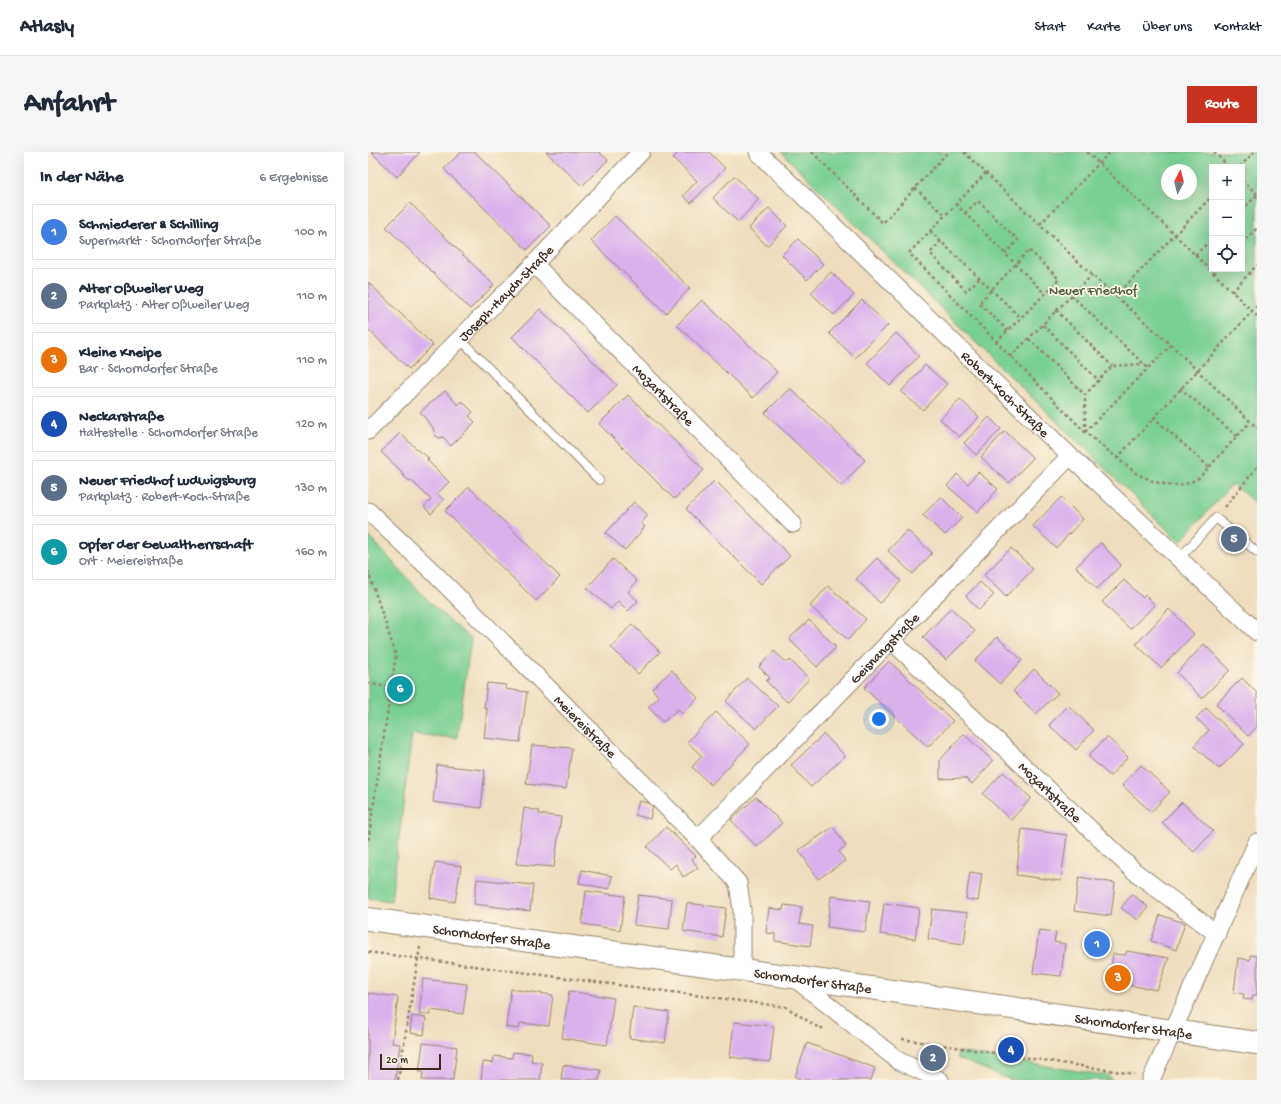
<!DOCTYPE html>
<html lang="de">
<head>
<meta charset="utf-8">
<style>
  :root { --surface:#fff; --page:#f6f6f7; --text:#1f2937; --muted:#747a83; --line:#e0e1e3; --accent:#c8321e }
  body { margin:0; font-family:"Gochi Hand",sans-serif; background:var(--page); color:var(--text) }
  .controls { position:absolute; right:12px; top:12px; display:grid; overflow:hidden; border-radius:0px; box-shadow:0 4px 16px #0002 }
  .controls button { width:36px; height:36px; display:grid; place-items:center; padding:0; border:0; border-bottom:1px solid var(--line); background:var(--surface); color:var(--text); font:20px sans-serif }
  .compass { position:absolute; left:793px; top:12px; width:36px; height:36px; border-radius:50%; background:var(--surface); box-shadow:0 4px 16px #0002; rotate:7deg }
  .scale { position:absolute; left:12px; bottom:10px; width:61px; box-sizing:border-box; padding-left:4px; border:2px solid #3b2a1e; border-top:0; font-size:11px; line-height:14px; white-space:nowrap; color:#3b2a1e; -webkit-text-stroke:3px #fcf5e5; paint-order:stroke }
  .you { position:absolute; left:511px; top:567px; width:14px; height:14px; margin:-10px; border:3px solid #fff; border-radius:50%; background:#1a73e8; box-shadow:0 0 0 6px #1a73e833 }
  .badge { display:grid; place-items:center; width:26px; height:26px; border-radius:50%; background:var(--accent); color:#fff; font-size:13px; font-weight:700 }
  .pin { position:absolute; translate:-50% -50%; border:2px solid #fff; box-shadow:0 1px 4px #0006 }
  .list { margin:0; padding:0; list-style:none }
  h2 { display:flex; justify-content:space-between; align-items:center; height:52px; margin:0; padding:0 16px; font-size:17px }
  h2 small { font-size:13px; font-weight:400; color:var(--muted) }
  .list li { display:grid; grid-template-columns:26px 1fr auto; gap:12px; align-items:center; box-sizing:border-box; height:56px; margin:0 8px 8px; padding:0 8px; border:1px solid var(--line); border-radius:0px }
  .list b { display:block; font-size:15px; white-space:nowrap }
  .list p { margin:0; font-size:13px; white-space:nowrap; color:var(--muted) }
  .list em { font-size:13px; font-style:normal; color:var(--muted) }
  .icon { flex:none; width:22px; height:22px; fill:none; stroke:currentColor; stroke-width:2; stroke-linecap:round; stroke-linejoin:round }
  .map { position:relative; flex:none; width:889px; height:928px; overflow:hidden; border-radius:0px }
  header { display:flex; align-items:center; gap:24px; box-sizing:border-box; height:56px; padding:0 20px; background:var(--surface); border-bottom:1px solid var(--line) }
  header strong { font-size:19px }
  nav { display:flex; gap:22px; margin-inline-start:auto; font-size:14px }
  .intro { display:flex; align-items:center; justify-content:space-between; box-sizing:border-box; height:96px; padding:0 24px }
  h1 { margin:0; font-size:28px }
  .button { padding:10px 18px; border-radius:0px; background:var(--accent); color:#fff; font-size:14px; font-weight:700 }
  main { display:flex; gap:24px; padding:0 24px }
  aside { flex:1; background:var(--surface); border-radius:0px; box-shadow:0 4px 16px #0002 }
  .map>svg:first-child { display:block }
</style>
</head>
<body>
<header>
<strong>Atlasly</strong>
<nav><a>Start</a><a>Karte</a><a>Über uns</a><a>Kontakt</a></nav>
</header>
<div class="intro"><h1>Anfahrt</h1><a class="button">Route</a></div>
<main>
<aside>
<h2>In der Nähe<small>6 Ergebnisse</small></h2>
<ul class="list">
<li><span class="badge" style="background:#3f7fe0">1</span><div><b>Schmiederer &amp; Schilling</b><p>Supermarkt · Schorndorfer Straße</p></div><em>100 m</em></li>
<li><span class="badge" style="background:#5c6f8a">2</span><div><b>Alter Oßweiler Weg</b><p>Parkplatz · Alter Oßweiler Weg</p></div><em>110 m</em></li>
<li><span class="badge" style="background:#e8710a">3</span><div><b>Kleine Kneipe</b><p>Bar · Schorndorfer Straße</p></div><em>110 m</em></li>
<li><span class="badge" style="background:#1a4fb4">4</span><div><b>Neckarstraße</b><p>Haltestelle · Schorndorfer Straße</p></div><em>120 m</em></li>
<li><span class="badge" style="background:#5c6f8a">5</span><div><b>Neuer Friedhof Ludwigsburg</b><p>Parkplatz · Robert-Koch-Straße</p></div><em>130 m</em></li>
<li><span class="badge" style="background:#0f9aa8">6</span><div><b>Opfer der Gewaltherrschaft</b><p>Ort · Meiereistraße</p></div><em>160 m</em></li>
</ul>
</aside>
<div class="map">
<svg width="889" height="928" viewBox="0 0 889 928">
  <rect width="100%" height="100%" fill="#fcf5e5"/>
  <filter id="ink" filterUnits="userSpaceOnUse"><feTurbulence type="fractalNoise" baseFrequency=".025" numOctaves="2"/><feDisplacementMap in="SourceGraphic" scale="8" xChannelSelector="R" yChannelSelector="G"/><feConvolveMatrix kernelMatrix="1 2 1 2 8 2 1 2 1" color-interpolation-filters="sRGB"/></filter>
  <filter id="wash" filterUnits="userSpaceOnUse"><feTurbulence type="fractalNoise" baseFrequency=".012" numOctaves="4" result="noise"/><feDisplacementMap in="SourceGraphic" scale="16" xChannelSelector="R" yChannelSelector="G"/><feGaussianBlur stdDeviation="0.9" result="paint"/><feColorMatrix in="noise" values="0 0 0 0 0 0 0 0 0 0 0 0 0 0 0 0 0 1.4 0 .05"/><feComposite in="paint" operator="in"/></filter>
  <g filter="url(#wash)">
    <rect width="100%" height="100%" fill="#eedebd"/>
    <!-- green -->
    <g fill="#78cf94" stroke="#5a7c59" fill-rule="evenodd">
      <path d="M413,0H889V352L864,332L812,390ZM844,15H874V117H844ZM799,18H823V42H799Z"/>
      <polygon points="0,383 62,451 103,487 89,586 44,582 23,749 0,746"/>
      <polygon points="590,900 741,924 744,928 643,928 589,906"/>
    </g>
    <g id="blocks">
      <!-- building -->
      <g fill="#d9b1ed">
        <polygon points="3,0 52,0 29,25"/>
        <polygon points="93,0 107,0 183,74 159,98 76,17"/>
        <polygon points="178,0 231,0 240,8 214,34"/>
        <polygon points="311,0 341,0 357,16 323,51 315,44 329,29 305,6"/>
        <polygon points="366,24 391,47 370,70 345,46"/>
        <polygon points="42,51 126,133 102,157 18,75"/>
        <polygon points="401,56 419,74 399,94 381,76"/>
        <polygon points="247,64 322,136 298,161 223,89"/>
        <polygon points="430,87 455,112 439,128 414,103"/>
        <polygon points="463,120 486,143 466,163 443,141"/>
        <polygon points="0,130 65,193 41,217 0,177"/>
        <polygon points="334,148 409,220 385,246 309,173"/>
        <polygon points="494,148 520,173 487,206 461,181"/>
        <polygon points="172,157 249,233 220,261 144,185"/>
        <polygon points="528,181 551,204 522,234 499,211"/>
        <polygon points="557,213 579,232 555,258 533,240"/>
        <polygon points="422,236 497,308 473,334 397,261"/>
        <polygon points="77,239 90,253 94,249 105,260 101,264 107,270 83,294 75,285 71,286 67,283 65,276 52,260"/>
        <polygon points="260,243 336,318 306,347 231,272"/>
        <polygon points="592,247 611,265 591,285 572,267"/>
        <polygon points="621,265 633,277 608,303 596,291"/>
        <polygon points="637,279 665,306 641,331 613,305"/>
        <polygon points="32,281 54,302 55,301 61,307 59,308 81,330 69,342 76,348 63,362 56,355 63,348 43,328 41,329 33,321 34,320 13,300"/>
        <polygon points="610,320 630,337 610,360 579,334 589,322 600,332"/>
        <polygon points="347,328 422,404 393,432 318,357"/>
        <polygon points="101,335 192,425 168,449 77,359"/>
        <polygon points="573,345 594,366 577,383 555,363"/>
        <polygon points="693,345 715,367 688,396 665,374"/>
        <polygon points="266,350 280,363 273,371 277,375 257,398 238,381"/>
        <polygon points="539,378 564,401 545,422 520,399"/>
        <polygon points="733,391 753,413 729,437 708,415"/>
        <polygon points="643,396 665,417 638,445 616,423"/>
        <polygon points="509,406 533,429 512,451 488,427"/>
        <polygon points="245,407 269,429 260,440 270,449 260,459 250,449 243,457 219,436"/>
        <polygon points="756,428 775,446 777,443 787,453 762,477 734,450"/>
        <polygon points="612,430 626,443 611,458 598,444"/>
        <polygon points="460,434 498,467 480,488 442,454"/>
        <polygon points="583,456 607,479 578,508 555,485"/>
        <polygon points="801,457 826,482 793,516 768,492"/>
        <polygon points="441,468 468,495 449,515 421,487"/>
        <polygon points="264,472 292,500 270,522 243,495"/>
        <polygon points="629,485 654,508 632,532 607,509"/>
        <polygon points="836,492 862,518 834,546 809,521"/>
        <polygon points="406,499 419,511 422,508 441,527 419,550 398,529 402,526 391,515"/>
        <polygon points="521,509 585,569 560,595 496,536"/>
        <polygon points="666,517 690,541 668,562 645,539"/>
        <polygon points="304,518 330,546 314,561 310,557 295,570 280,555 291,545 284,537"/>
        <polygon points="379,526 410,554 388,577 358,549"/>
        <polygon points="874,526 889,541 889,575 880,584 848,552"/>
        <polygon points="119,531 138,533 137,537 159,540 152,590 116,586 119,557 116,556"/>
        <polygon points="700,553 726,578 708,598 681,573"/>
        <polygon points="838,556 876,592 851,617 826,594 841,578 828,566"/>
        <polygon points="348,560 382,592 343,633 324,615 334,604 319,590"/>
        <polygon points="456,582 477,604 443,635 423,613"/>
        <polygon points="596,582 625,609 604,632 597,626 572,627 572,608"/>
        <polygon points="739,585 760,605 742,624 720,604"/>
        <polygon points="164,593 204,596 198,637 158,632"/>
        <polygon points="69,613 117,618 113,656 65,650"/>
        <polygon points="773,613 802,640 783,660 754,633"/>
        <polygon points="635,620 663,646 643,668 615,642"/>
        <polygon points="388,645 414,671 389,695 363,668"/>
        <polygon points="271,649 285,652 282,667 267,663"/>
        <polygon points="814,650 845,679 826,700 794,670"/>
        <polygon points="156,656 171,659 171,662 193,665 186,715 148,712"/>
        <polygon points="298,675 328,704 324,707 330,716 315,725 308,712 302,717 279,695"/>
        <polygon points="465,675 478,694 471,699 477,709 450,727 431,698"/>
        <polygon points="654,677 699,683 693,729 648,723"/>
        <polygon points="67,710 93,714 87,750 62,746"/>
        <polygon points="214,718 244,724 241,737 211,731"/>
        <polygon points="602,720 614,722 610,749 598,747"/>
        <polygon points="711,725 747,731 743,764 706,759"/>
        <polygon points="109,727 165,733 162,759 106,752"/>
        <polygon points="218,739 257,744 252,778 214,772"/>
        <polygon points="764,742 780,755 770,768 753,756"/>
        <polygon points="270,743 304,747 301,777 266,773"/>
        <polygon points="463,744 502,749 497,780 459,775"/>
        <polygon points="319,751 358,756 354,785 315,779"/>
        <polygon points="516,751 551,756 547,787 512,782"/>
        <polygon points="416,753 434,755 431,772 445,774 442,794 407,789 407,782 398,781 401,756 415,758"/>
        <polygon points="564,757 600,761 596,792 560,787"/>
        <polygon points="792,763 817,771 808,798 783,789"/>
        <polygon points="671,778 688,780 686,790 697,792 693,824 665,821"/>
        <polygon points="759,799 801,806 789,838 753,832 753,834 741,833 745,802 757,803"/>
        <polygon points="882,803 889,804 889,843 885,843 884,848 875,847 876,842 866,841 870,806 882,808"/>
        <polygon points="55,827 99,832 95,862 62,858 62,863 51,862"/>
        <polygon points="143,837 185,843 181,874 152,871 151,877 138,875"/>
        <polygon points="201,839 246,846 239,893 194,886"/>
        <polygon points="0,841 30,845 24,891 32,892 27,928 0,928"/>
        <polygon points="265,855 301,860 297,891 261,886"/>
        <polygon points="44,864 58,866 56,883 42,881"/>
        <polygon points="366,870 406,874 402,910 362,905"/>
        <polygon points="55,891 89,895 85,928 54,928 55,920 51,920"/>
        <polygon points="439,891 507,916 503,928 435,928 427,925"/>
        <polygon points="145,900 164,902 163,909 174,911 172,928 113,928 115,910 125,911 126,904 144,906"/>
        <polygon points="195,913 233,918 231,928 193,928"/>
      </g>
    </g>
  </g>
  <g filter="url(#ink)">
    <use href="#blocks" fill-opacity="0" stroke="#94846e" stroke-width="1"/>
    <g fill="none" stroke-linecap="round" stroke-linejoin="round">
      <!-- service casing -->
      <g stroke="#94846e" stroke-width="10">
        <g id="service">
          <polyline points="92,187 231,328"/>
          <polyline points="811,407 848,366 889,400"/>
        </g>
      </g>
      <!-- minor casing -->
      <g stroke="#94846e" stroke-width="19">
        <g id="minor">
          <path id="s1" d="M390,0L702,304L889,480"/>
          <path id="s2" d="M166,112L425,372"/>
          <path id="s3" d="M0,279L166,112L273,0"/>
          <path id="s4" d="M0,359L65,420L330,687L370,731L374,758V818"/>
          <path id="s5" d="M523,488L766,719L849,782"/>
          <path id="s6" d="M330,687L702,304"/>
          <polyline points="425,825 531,909 572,928"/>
          <polyline points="783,928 889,690"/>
        </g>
      </g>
      <!-- secondary casing -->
      <g stroke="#94846e" stroke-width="24">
        <g id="secondary">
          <path id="s7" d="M0,767L425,825L889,891"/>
        </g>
      </g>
      <!-- path -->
      <g stroke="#94846e" stroke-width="2.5" stroke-dasharray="3 3" stroke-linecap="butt">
        <polyline points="444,0 515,71 580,0"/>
        <polyline points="596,0 724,123 803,193 889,276"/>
        <polyline points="719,0 807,83 889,164"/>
        <polyline points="846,0 861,15"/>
        <polyline points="872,15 886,0"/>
        <polyline points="618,21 541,101 717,280 769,322 787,330 801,333 816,333 831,326 882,270"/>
        <polyline points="874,28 889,42"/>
        <polyline points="547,36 577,63"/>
        <polyline points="588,52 677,142 628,190"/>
        <polyline points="874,58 889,43"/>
        <polyline points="597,61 610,49 650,88 637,102"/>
        <polyline points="672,72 742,0"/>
        <polyline points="562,79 653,166"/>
        <polyline points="573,89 562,101 598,139 612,126"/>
        <polyline points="874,92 889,76"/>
        <polyline points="827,103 844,87"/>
        <polyline points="846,122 850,117"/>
        <polyline points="864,140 889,113"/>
        <polyline points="703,143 780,216"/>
        <polyline points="748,144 844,44"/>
        <polyline points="688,158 744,214"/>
        <polyline points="675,173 731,229"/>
        <polyline points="640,179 611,151 661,98 691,127 677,142"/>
        <polyline points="661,187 717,243"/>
        <polyline points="642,205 724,123"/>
        <polyline points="812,236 869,284"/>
        <polyline points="785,265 841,315"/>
        <polyline points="717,280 803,193"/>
        <polyline points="717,280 717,243 744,214 775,212"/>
        <polyline points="749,306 889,154"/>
        <polyline points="857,355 889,315"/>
        <polyline points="0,419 28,503 23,536"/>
        <polyline points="0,531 23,536 0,690"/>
        <polyline points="0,656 5,657"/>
        <polyline points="0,800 418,855 451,876 458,876"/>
        <polyline points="534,887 766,922"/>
        <polyline points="30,928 52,795"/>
      </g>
      <!-- service -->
      <use href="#service" stroke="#fff" stroke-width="8"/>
      <!-- minor -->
      <use href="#minor" stroke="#fff" stroke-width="17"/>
      <!-- secondary -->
      <use href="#secondary" stroke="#fff" stroke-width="22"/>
    </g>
  </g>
  <g text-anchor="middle" stroke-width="3.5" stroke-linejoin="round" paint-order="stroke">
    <!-- park labels -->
    <g font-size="14" fill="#4d5c41" stroke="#fcf5e5">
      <text x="725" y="142">Neuer Friedhof</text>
    </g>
    <!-- street labels -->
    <g font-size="14" fill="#3b2a1e" stroke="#fcf5e5">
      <text dy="5" stroke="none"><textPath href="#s3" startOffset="195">Joseph-Haydn-Straße</textPath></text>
      <text dy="5" stroke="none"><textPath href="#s2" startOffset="184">Mozartstraße</textPath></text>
      <text dy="5" stroke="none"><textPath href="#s1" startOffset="346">Robert-Koch-Straße</textPath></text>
      <text dy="5" stroke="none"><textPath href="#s6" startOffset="267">Geisnangstraße</textPath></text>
      <text dy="5" stroke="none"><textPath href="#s4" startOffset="306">Meiereistraße</textPath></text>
      <text dy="5" stroke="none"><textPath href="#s5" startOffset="220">Mozartstraße</textPath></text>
      <text dy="5" stroke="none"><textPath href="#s7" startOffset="125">Schorndorfer Straße</textPath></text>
      <text dy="5" stroke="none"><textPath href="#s7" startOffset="449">Schorndorfer Straße</textPath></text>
      <text dy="5" stroke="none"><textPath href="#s7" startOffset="773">Schorndorfer Straße</textPath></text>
    </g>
  </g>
</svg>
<div class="controls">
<button>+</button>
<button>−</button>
<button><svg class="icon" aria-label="locate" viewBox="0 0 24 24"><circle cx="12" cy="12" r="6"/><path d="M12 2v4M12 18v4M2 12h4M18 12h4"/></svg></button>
</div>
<svg class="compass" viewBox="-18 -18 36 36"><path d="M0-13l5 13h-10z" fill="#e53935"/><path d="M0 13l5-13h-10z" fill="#747a83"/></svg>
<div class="scale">20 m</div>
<div class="you"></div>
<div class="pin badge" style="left:729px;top:792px;background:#3f7fe0">1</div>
<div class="pin badge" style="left:565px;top:906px;background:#5c6f8a">2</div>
<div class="pin badge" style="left:750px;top:826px;background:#e8710a">3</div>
<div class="pin badge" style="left:643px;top:898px;background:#1a4fb4">4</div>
<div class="pin badge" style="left:866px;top:387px;background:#5c6f8a">5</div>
<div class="pin badge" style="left:32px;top:537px;background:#0f9aa8">6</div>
</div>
</main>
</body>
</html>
